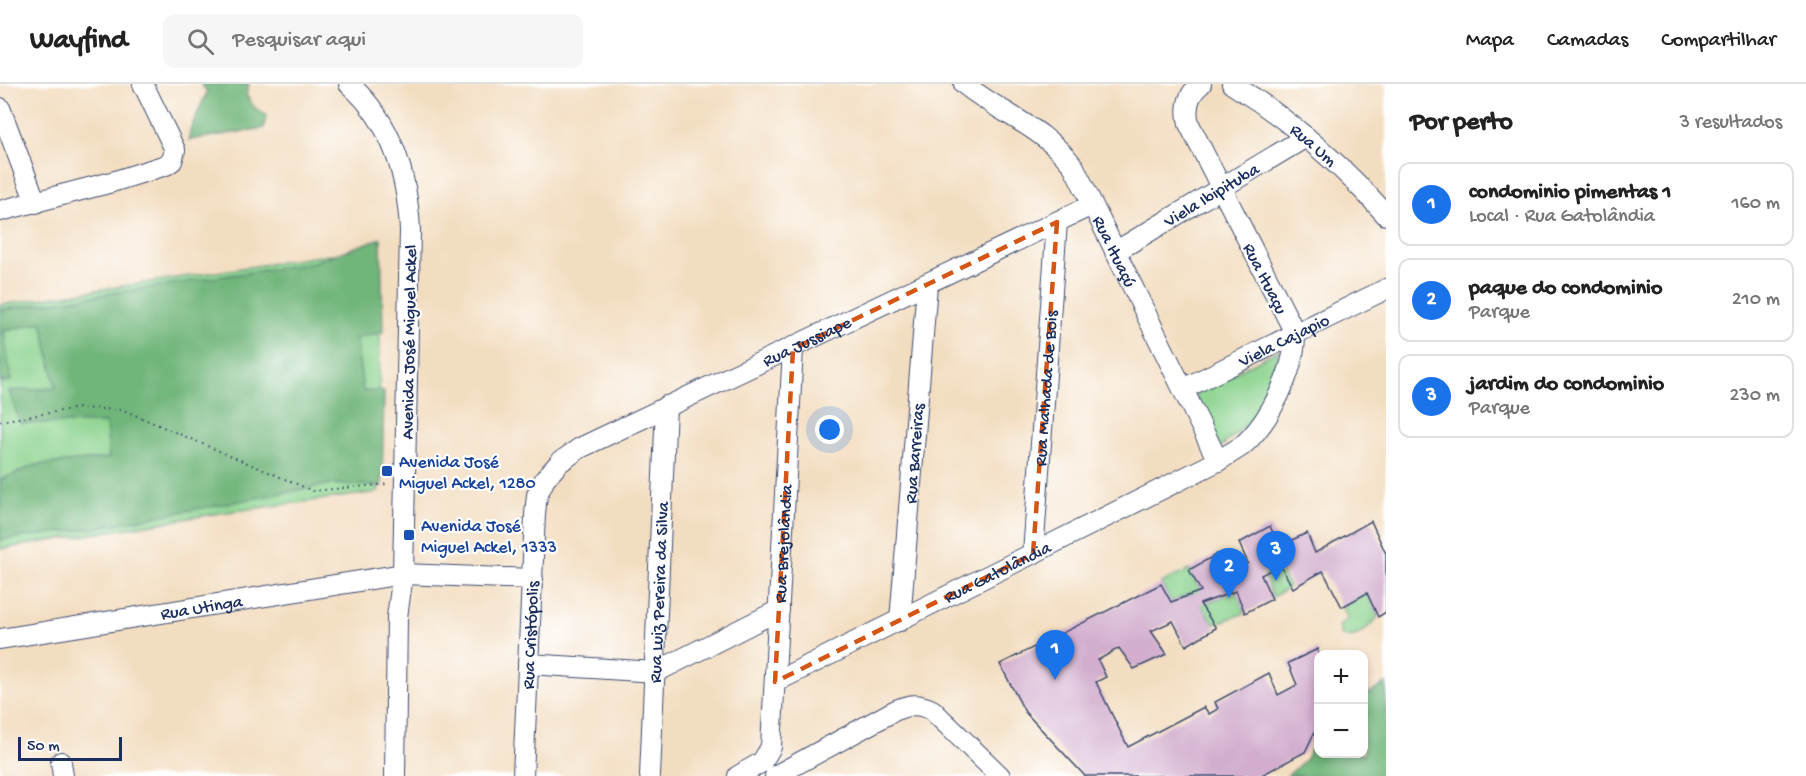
<!DOCTYPE html>
<html lang="pt">
<head>
<meta charset="utf-8">
<style>
  :root { --surface:#fff; --page:#f6f6f6; --text:#222; --muted:#767676; --line:#e0e0e0; --accent:#1a73e8 }
  body { margin:0; font-family:"Gochi Hand",sans-serif; background:var(--page); color:var(--text) }
  .controls { position:absolute; right:18px; bottom:18px; display:grid; overflow:hidden; border-radius:12px; box-shadow:0 3px 9px #0003 }
  .controls button { width:54px; height:54px; display:grid; place-items:center; padding:0; border:0; border-bottom:2px solid var(--line); background:var(--surface); color:var(--text); font:30px sans-serif }
  .scale { position:absolute; left:18px; bottom:15px; width:104px; box-sizing:border-box; padding-left:6px; border:3px solid #1b2f5e; border-top:0; font-size:16px; line-height:21px; white-space:nowrap; color:#1b2f5e; -webkit-text-stroke:4px #fff; paint-order:stroke }
  .you { position:absolute; left:830px; top:346px; width:21px; height:21px; margin:-15px; border:4px solid #fff; border-radius:50%; background:#1a73e8; box-shadow:0 0 0 9px #1a73e833 }
  .badge { display:grid; place-items:center; width:39px; height:39px; border-radius:50%; background:var(--accent); color:#fff; font-size:20px; font-weight:700 }
  .pin { position:absolute; translate:-50% -50px; filter:drop-shadow(0 2px 3px #0008) }
  .pin::after { content:''; position:absolute; top:32px; width:21px; height:18px; background:inherit; clip-path:polygon(0 0,100% 0,50% 100%) }
  .list { margin:0; padding:0; list-style:none }
  h2 { display:flex; justify-content:space-between; align-items:center; height:78px; margin:0; padding:0 24px; font-size:26px }
  h2 small { font-size:20px; font-weight:400; color:var(--muted) }
  .list li { display:grid; grid-template-columns:39px 1fr auto; gap:18px; align-items:center; box-sizing:border-box; height:84px; margin:0 12px 12px; padding:0 12px; border:2px solid var(--line); border-radius:12px }
  .list b { display:block; font-size:22px; white-space:nowrap }
  .list p { margin:0; font-size:20px; white-space:nowrap; color:var(--muted) }
  .list em { font-size:20px; font-style:normal; color:var(--muted) }
  .icon { flex:none; width:33px; height:33px; fill:none; stroke:currentColor; stroke-width:2; stroke-linecap:round; stroke-linejoin:round }
  .map { position:relative; flex:none; width:1386px; height:692px; overflow:hidden }
  header { display:flex; align-items:center; gap:36px; box-sizing:border-box; height:84px; padding:0 30px; background:var(--surface); border-bottom:2px solid var(--line) }
  header strong { font-size:28px }
  nav { display:flex; gap:33px; margin-inline-start:auto; font-size:21px }
  .search { width:420px; height:54px; background:var(--page); display:flex; align-items:center; gap:15px; box-sizing:border-box; padding:0 21px; border-radius:12px; color:var(--muted); font-size:22px }
  main { display:flex }
  aside { flex:1; background:var(--surface) }
  .map>svg:first-child { display:block }
</style>
</head>
<body>
<header>
<strong>Wayfind</strong>
<div class="search"><svg class="icon" aria-label="search" viewBox="0 0 24 24"><circle cx="10" cy="10" r="6"/><path d="M15 15l6 6"/></svg>Pesquisar aqui</div>
<nav><a>Mapa</a><a>Camadas</a><a>Compartilhar</a></nav>
</header>
<main>
<div class="map">
<svg width="1386" height="692" viewBox="0 0 1386 692">
  <rect width="100%" height="100%" fill="#fff"/>
  <filter id="ink" filterUnits="userSpaceOnUse"><feTurbulence type="fractalNoise" baseFrequency=".0167" numOctaves="2"/><feDisplacementMap in="SourceGraphic" scale="12" xChannelSelector="R" yChannelSelector="G"/><feConvolveMatrix kernelMatrix="1 2 1 2 8 2 1 2 1" color-interpolation-filters="sRGB"/></filter>
  <filter id="wash" filterUnits="userSpaceOnUse"><feTurbulence type="fractalNoise" baseFrequency=".008" numOctaves="4" result="noise"/><feDisplacementMap in="SourceGraphic" scale="24" xChannelSelector="R" yChannelSelector="G"/><feGaussianBlur stdDeviation="1.35" result="paint"/><feColorMatrix in="noise" values="0 0 0 0 0 0 0 0 0 0 0 0 0 0 0 0 0 1.4 0 .05"/><feComposite in="paint" operator="in"/></filter>
  <g filter="url(#wash)">
    <rect width="100%" height="100%" fill="#f3ddc0"/>
    <!-- green -->
    <g fill="#8bd38e" stroke="#538176" stroke-width="1.5">
      <polygon points="366,165 381,165 378,408 220,429 0,465 0,221"/>
      <polygon points="1280,265 1255,332 1220,364 1195,310"/>
      <polygon points="1279,484 1289,503 1273,513 1264,492"/>
      <polygon points="1189,486 1207,519 1236,507 1245,529 1214,540 1192,509 1171,518 1161,499"/>
      <path d="M1367,509L1378,533C1367,544 1359,556 1342,552L1339,542L1348,535L1342,523Z"/>
    </g>
    <!-- forest -->
    <g fill="#70b579" stroke="#46726c" stroke-width="1.5">
      <polygon points="201,0 249,0 246,11 254,23 266,31 264,44 189,56 190,46 207,8"/>
      <polygon points="381,154 383,248 356,254 363,307 384,307 382,402 331,400 94,444 0,456 0,396 35,381 109,374 106,339 20,339 9,307 56,304 42,238 4,247 11,297 0,298 0,226 311,179"/>
      <polygon points="1364,599 1369,610 1386,599 1386,692 1287,692 1306,675 1318,649 1318,670 1364,670"/>
    </g>
    <g id="blocks">
      <!-- building -->
      <polygon fill="#d2adce" points="1371,437 1386,470 1386,528 1378,533 1367,509 1342,523 1323,487 1293,504 1280,481 1261,491 1272,515 1245,529 1236,507 1200,520 1216,544 1186,562 1173,537 1151,547 1167,570 1134,585 1119,564 1098,576 1106,593 1096,598 1128,663 1204,623 1209,630 1218,625 1215,618 1269,589 1278,611 1297,601 1288,579 1318,565 1318,641 1305,668 1260,692 1085,692 1025,628 1000,580 1161,500 1171,518 1201,507 1189,486 1217,470 1227,490 1248,479 1239,459 1270,442 1279,462 1307,449 1315,469"/>
    </g>
  </g>
  <g filter="url(#ink)">
    <use href="#blocks" fill-opacity="0" stroke="#3b496d" stroke-width="1.5"/>
    <g fill="none" stroke-linecap="round" stroke-linejoin="round">
      <!-- minor casing -->
      <g stroke="#3b496d" stroke-width="22">
        <g id="minor">
          <path d="M349,0C392,38 407,90 410,146L403,490L397,533L395,692"/>
          <path id="s1" d="M964,0C1001,30 1045,44 1074,83L1218,377"/>
          <path id="s2" d="M1232,0C1290,36 1341,80 1386,131"/>
          <polyline points="0,24 36,119"/>
          <polyline points="0,127 112,98 166,81 172,77 175,66 143,0"/>
          <path id="s3" d="M1115,168L1306,53"/>
          <path id="s4" d="M1183,305L1386,205"/>
          <path id="s5" d="M1033,470L1057,138"/>
          <path id="s6" d="M900,537L927,201"/>
          <path id="s7" d="M0,555L403,490L533,495"/>
          <polyline points="528,580 656,588 779,526"/>
          <path id="s8" d="M775,598L1218,377C1226,372 1234,367 1242,362C1269,339 1296,285 1295,249L1189,40C1185,24 1188,10 1201,0"/>
          <polyline points="61,678 63,692"/>
          <path id="s9" d="M523,692L535,430L537,411L545,395L560,378L580,364L1092,121"/>
          <path id="s10" d="M650,692L666,322"/>
          <path id="s11" d="M738,692L762,678L771,663L793,265"/>
          <path d="M775,692L894,627C909,620 918,619 932,626L1000,692"/>
        </g>
      </g>
      <!-- path -->
      <polyline stroke="#3b496d" stroke-width="2" stroke-dasharray="1.5 4.5" stroke-linecap="butt" points="0,337 79,324 123,326 313,407 387,400"/>
      <!-- minor -->
      <use href="#minor" stroke="#fff" stroke-width="20"/>
    </g>
  </g>
  <!-- marked area -->
  <path fill="none" stroke="#d45514" stroke-width="4.5" stroke-dasharray="12 8" stroke-linejoin="round" d="M1057,138L1033,470L775,598L793,265Z"/>
  <!-- markers -->
  <g fill="#1a4fb4" stroke="#fff" stroke-width="2">
    <rect x="381" y="381" width="12" height="12" rx="3"/>
    <rect x="403" y="445" width="12" height="12" rx="3"/>
  </g>
  <g text-anchor="middle" stroke-width="4.5" stroke-linejoin="round" paint-order="stroke">
    <!-- street labels -->
    <g font-size="18" fill="#1b2f5e" stroke="#fff">
      <text dy="6" stroke="none"><textPath href="#s2" startOffset="102">Rua Um</textPath></text>
      <text dy="6" stroke="none"><textPath href="#s3" startOffset="112">Viela Ibipituba</textPath></text>
      <text dy="6" stroke="none"><textPath href="#s1" startOffset="232">Rua Ituaçú</textPath></text>
      <text transform="translate(1266 194) rotate(63)" y="6">Rua Ituaçu</text>
      <text dy="6" stroke="none"><textPath href="#s4" startOffset="112">Viela Cajapio</textPath></text>
      <text dy="6" stroke="none"><textPath href="#s9" startOffset="597">Rua Jussiape</textPath></text>
      <text transform="translate(408 258) rotate(-89)" y="6">Avenida José Miguel Ackel</text>
      <text dy="6" stroke="none"><textPath href="#s5" startOffset="166">Rua Malhada de Bois</textPath></text>
      <text dy="6" stroke="none"><textPath href="#s6" startOffset="168">Rua Barreiras</textPath></text>
      <text dy="6" stroke="none"><textPath href="#s11" startOffset="249">Rua Brejolândia</textPath></text>
      <text dy="6" stroke="none"><textPath href="#s8" startOffset="248">Rua Gatolândia</textPath></text>
      <text dy="6" stroke="none"><textPath href="#s10" startOffset="184">Rua Luiz Pereira da Silva</textPath></text>
      <text dy="6" stroke="none"><textPath href="#s7" startOffset="204">Rua Utinga</textPath></text>
      <text dy="6" stroke="none"><textPath href="#s9" startOffset="141">Rua Cristópolis</textPath></text>
    </g>
    <!-- transit labels -->
    <g font-size="18" fill="#164399" stroke="#fff" text-anchor="start">
      <text x="399" y="383">Avenida José<tspan x="399" dy="21">Miguel Ackel, 1280</tspan></text>
      <text x="421" y="447">Avenida José<tspan x="421" dy="21">Miguel Ackel, 1333</tspan></text>
    </g>
  </g>
</svg>
<div class="controls">
<button>+</button>
<button>−</button>
</div>
<div class="scale">50 m</div>
<div class="you"></div>
<div class="pin badge" style="left:1055px;top:596px">1</div>
<div class="pin badge" style="left:1229px;top:514px">2</div>
<div class="pin badge" style="left:1276px;top:497px">3</div>
</div>
<aside>
<h2>Por perto<small>3 resultados</small></h2>
<ul class="list">
<li><span class="badge">1</span><div><b>condominio pimentas 1</b><p>Local · Rua Gatolândia</p></div><em>160 m</em></li>
<li><span class="badge">2</span><div><b>paque do condominio</b><p>Parque</p></div><em>210 m</em></li>
<li><span class="badge">3</span><div><b>jardim do condominio</b><p>Parque</p></div><em>230 m</em></li>
</ul>
</aside>
</main>
</body>
</html>
